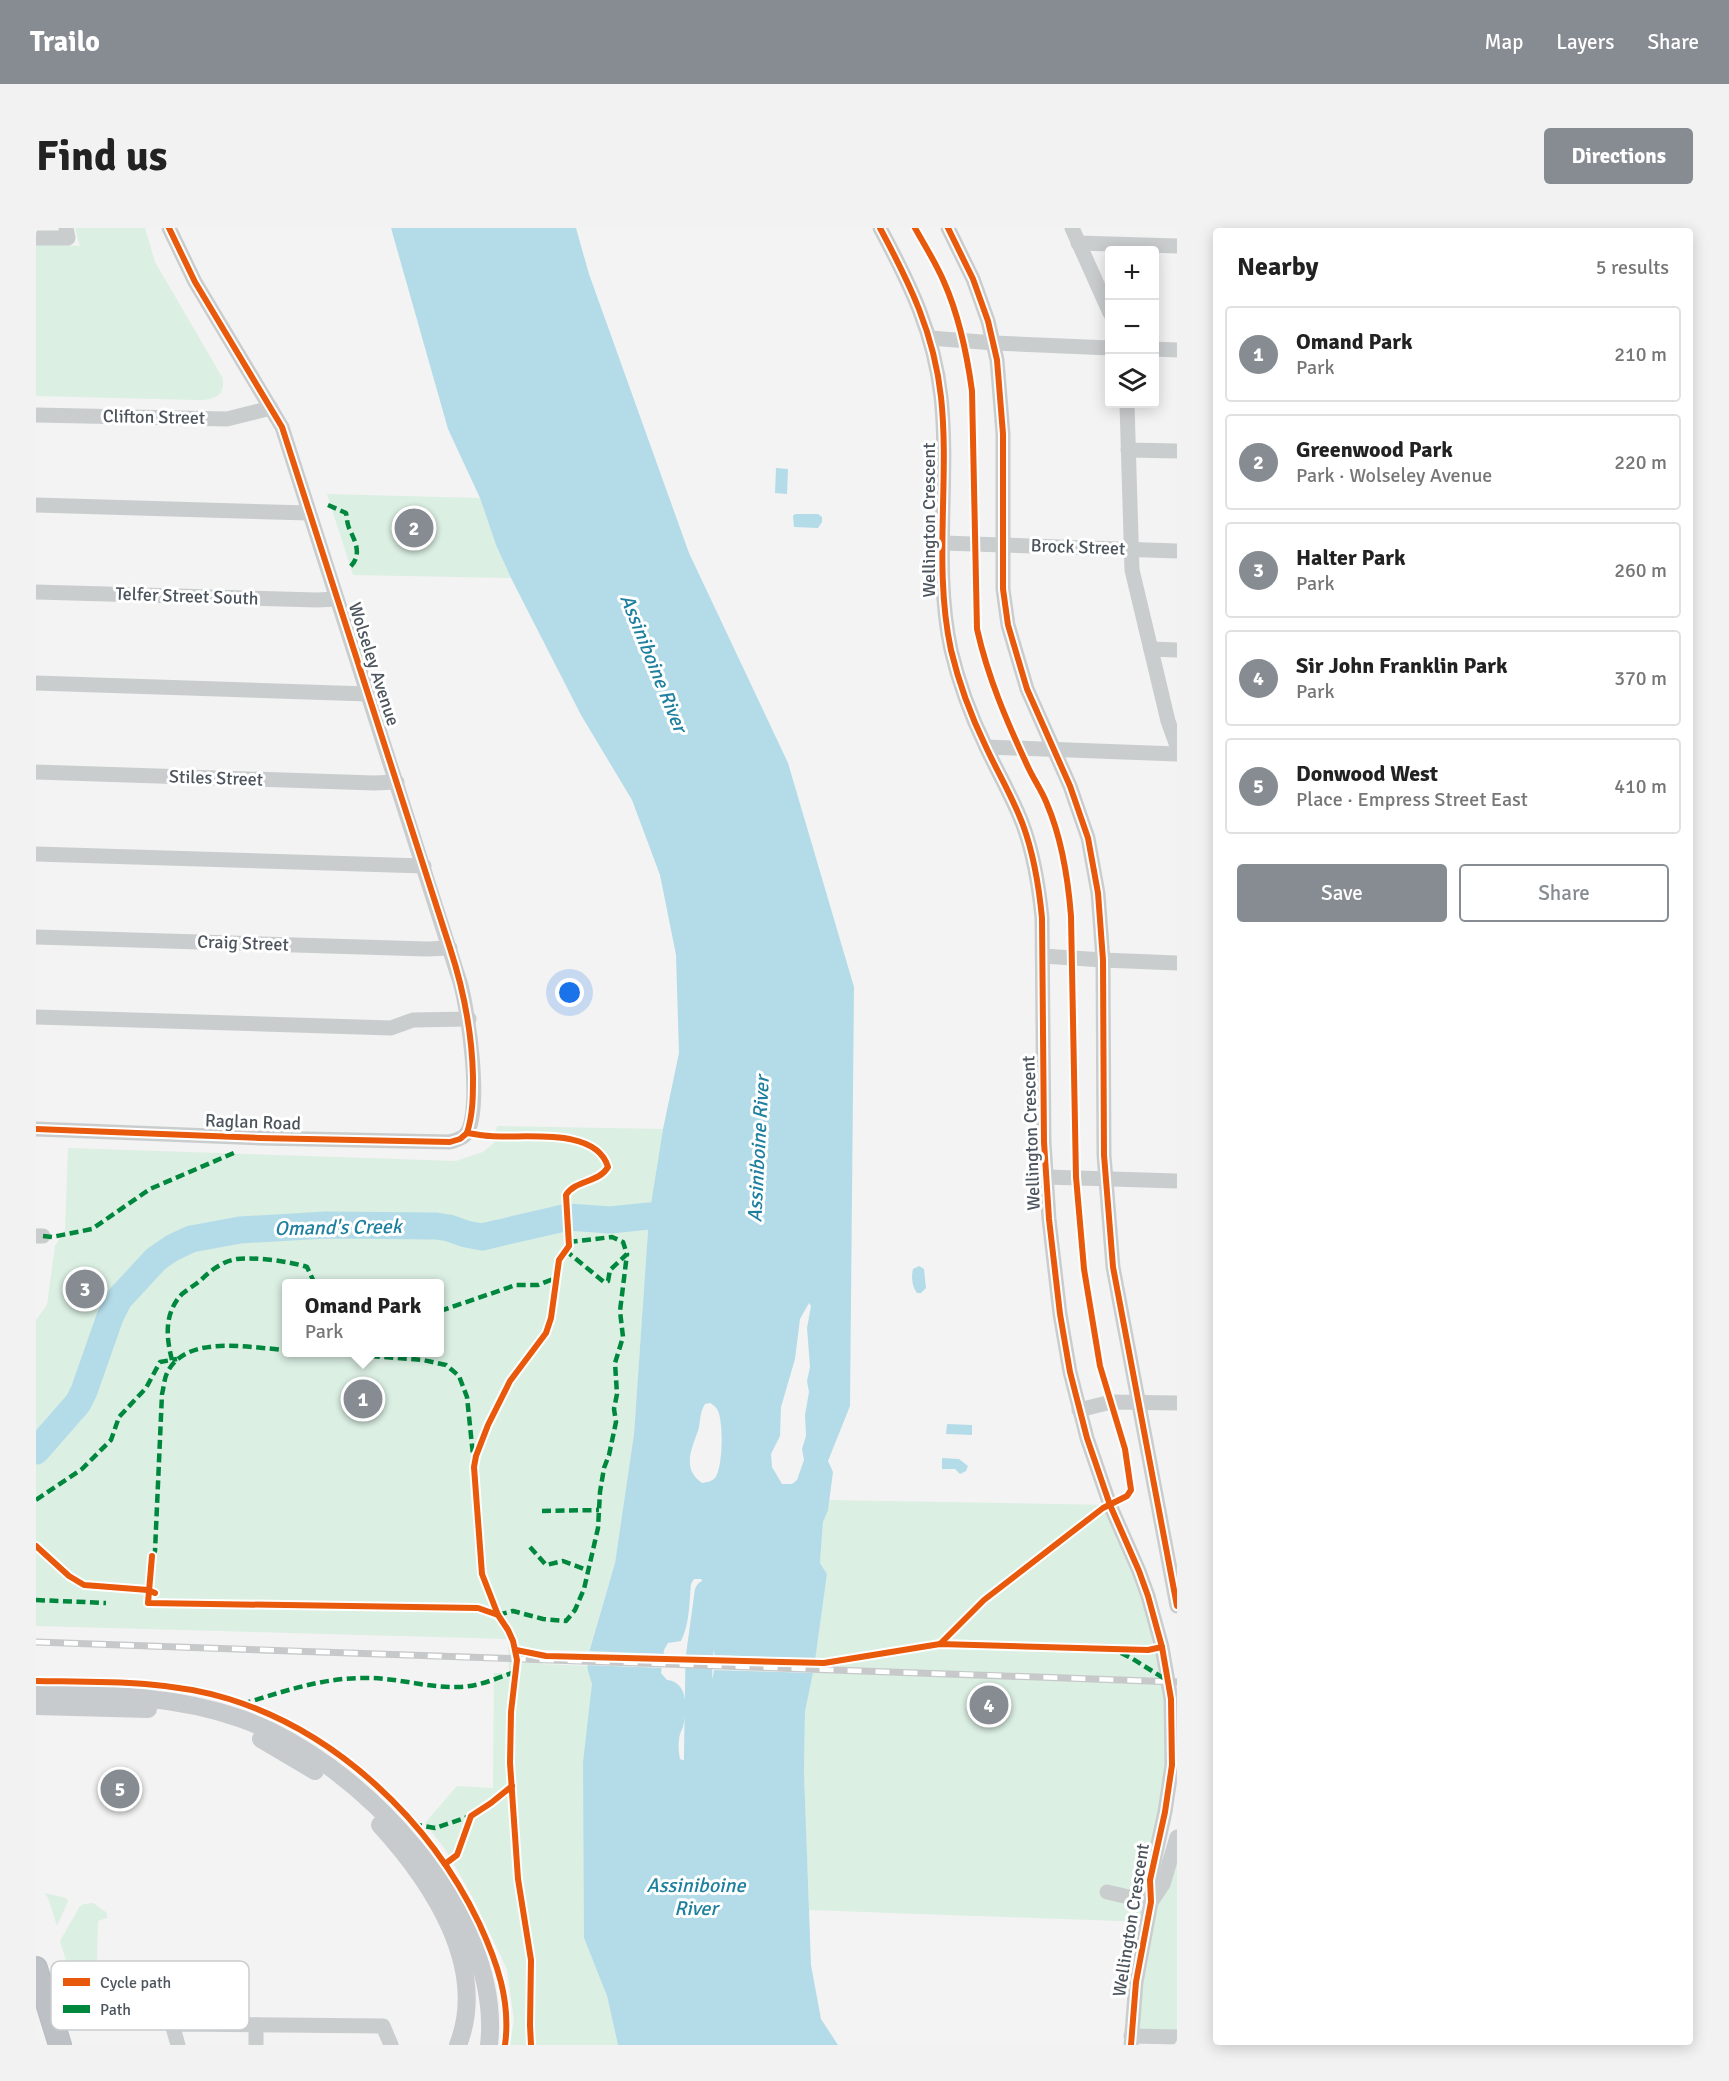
<!DOCTYPE html>
<html lang="en">
<head>
<meta charset="utf-8">
<style>
  :root { --surface:#fff; --page:#f2f2f2; --text:#222; --muted:#767676; --line:#e0e0e0; --accent:#868c92 }
  body { margin:0; font-family:Signika,sans-serif; background:var(--page); color:var(--text) }
  .controls { position:absolute; right:18px; top:18px; display:grid; overflow:hidden; border-radius:6px; box-shadow:0 3px 15px #0003 }
  .controls button { width:54px; height:54px; display:grid; place-items:center; padding:0; border:0; border-bottom:2px solid var(--line); background:var(--surface); color:var(--text); font:30px sans-serif }
  .you { position:absolute; left:534px; top:765px; width:21px; height:21px; margin:-15px; border:4px solid #fff; border-radius:50%; background:#1a73e8; box-shadow:0 0 0 9px #1a73e833 }
  .badge { display:grid; place-items:center; width:39px; height:39px; border-radius:50%; background:var(--accent); color:#fff; font-size:20px; font-weight:700 }
  .pin { position:absolute; translate:-50% -50%; border:3px solid #fff; box-shadow:0 2px 6px #0006 }
  .popup { position:absolute; left:246px; top:1051px; width:162px; height:78px; box-sizing:border-box; display:grid; place-content:center; border-radius:6px; background:var(--surface); filter:drop-shadow(0 2px 4px #0005); font-size:20px; white-space:nowrap; color:var(--muted) }
  .popup b { font-size:22px; color:var(--text) }
  .popup::after { content:''; position:absolute; left:50%; top:100%; margin-left:-12px; border:12px solid transparent; border-top-color:var(--surface) }
  .list { margin:0; padding:0; list-style:none }
  h2 { display:flex; justify-content:space-between; align-items:center; height:78px; margin:0; padding:0 24px; font-size:26px }
  h2 small { font-size:20px; font-weight:400; color:var(--muted) }
  .list li { display:grid; grid-template-columns:39px 1fr auto; gap:18px; align-items:center; box-sizing:border-box; height:96px; margin:0 12px 12px; padding:0 12px; border:2px solid var(--line); border-radius:6px }
  .list b { display:block; font-size:22px; white-space:nowrap }
  .list p { margin:0; font-size:20px; white-space:nowrap; color:var(--muted) }
  .list em { font-size:20px; font-style:normal; color:var(--muted) }
  .actions { display:flex; gap:12px; padding:18px 24px }
  .actions a { flex:1; padding:14px 0; border:2px solid var(--accent); border-radius:6px; text-align:center; font-size:21px; color:var(--accent) }
  .actions .main { background:var(--accent); color:#fff }
  .icon { flex:none; width:33px; height:33px; fill:none; stroke:currentColor; stroke-width:2; stroke-linecap:round; stroke-linejoin:round }
  .map { position:relative; flex:none; width:1141px; height:1817px; overflow:hidden; border-radius:6px }
  header { display:flex; align-items:center; gap:36px; box-sizing:border-box; height:84px; padding:0 30px; background:var(--accent); color:#fff }
  header strong { font-size:28px }
  nav { display:flex; gap:33px; margin-inline-start:auto; font-size:21px }
  .intro { display:flex; align-items:center; justify-content:space-between; box-sizing:border-box; height:144px; padding:0 36px }
  h1 { margin:0; font-size:42px }
  .button { padding:15px 27px; border-radius:6px; background:var(--accent); color:#fff; font-size:21px; font-weight:700 }
  main { display:flex; gap:36px; padding:0 36px }
  aside { flex:1; background:var(--surface); border-radius:6px; box-shadow:0 3px 15px #0003 }
  .map>svg:first-child { display:block }
</style>
</head>
<body>
<header>
<strong>Trailo</strong>
<nav><a>Map</a><a>Layers</a><a>Share</a></nav>
</header>
<div class="intro"><h1>Find us</h1><a class="button">Directions</a></div>
<main>
<div class="map">
<svg width="1141" height="1817" viewBox="0 0 1141 1817">
  <rect width="100%" height="100%" fill="#f3f3f3"/>
  <!-- green -->
  <g fill="#dbefe3" fill-rule="evenodd">
    <path d="M39,0H109L119,34L186,149C191,168 177,172 161,172L0,168V16L44,18Z"/>
    <polygon points="291,266 444,270 460,317 475,350 317,347"/>
    <path d="M461,898L627,901L613,988L598,1206L579,1335L553,1423L507,1422V1436L552,1438L556,1456L548,1710L571,1768L582,1817H474L478,1792L471,1741L437,1670L411,1624L389,1595L421,1558L457,1560L458,1445H473L472,1411L0,1398V1232L14,1221L50,1182L58,1161L69,1117L79,1092L87,1085L95,1066L106,1053L140,1025L154,1018L231,1004L309,1008L392,1006V990C341,990 291,990 241,992C217,993 191,993 168,1000C131,1011 97,1040 76,1072C60,1097 58,1127 44,1152C32,1174 15,1191 0,1211V1092L11,1077L19,1018L29,1002L32,920L420,933L447,924L458,915ZM250,1056H404V1124H250Z"/>
    <polygon points="792,1272 1074,1277 1103,1343 1136,1492 1115,1673 1141,1607 1141,1809 1095,1808 1110,1694 773,1682 768,1544 769,1484 778,1440 791,1346 784,1335 787,1294"/>
    <polygon points="9,1665 30,1670 32,1673 21,1698 12,1670"/>
    <path d="M57,1675L71,1685V1690L62,1693L61,1733H68V1738H71L72,1742L75,1741C82,1759 79,1778 82,1797H50L24,1713L44,1678L48,1676Z"/>
  </g>
  <!-- water -->
  <g fill="#b4dce8" fill-rule="evenodd">
    <path d="M355,0H540L553,46L653,325L752,535L818,759L814,1178L792,1233L797,1244L792,1282L787,1294L784,1335L791,1346L778,1440L769,1484L768,1544L775,1737L785,1791L802,1817H582L571,1768L548,1710L547,1534L556,1456L552,1443L551,1431L579,1335L598,1206L613,988L627,901L643,825L640,727L624,647L596,572L545,487L475,350L460,317L444,270L412,201ZM773,1075L775,1078L771,1100L774,1139L771,1153L773,1164L769,1187L770,1208L766,1221L768,1232L761,1252L756,1256H746L736,1239L735,1226L744,1208L745,1179L759,1131L764,1091ZM674,1175C677,1177 679,1178 681,1181C688,1192 687,1240 679,1250C675,1254 671,1254 666,1255C646,1241 655,1222 662,1203C665,1194 663,1185 669,1176ZM658,1351H665L668,1355C669,1369 663,1385 666,1398C668,1407 675,1414 678,1423C682,1442 673,1456 671,1474C668,1493 670,1523 652,1534L644,1531C643,1526 642,1518 643,1512C643,1508 645,1503 647,1499C651,1482 653,1454 631,1452L625,1445L628,1422L632,1415L645,1413C654,1395 653,1376 655,1356Z"/>
    <polygon points="740,240 752,241 751,266 739,265"/>
    <polygon points="759,286 782,286 786,289 786,294 782,300 758,299 757,288"/>
    <path d="M883,1038L888,1041L890,1060L885,1065H881C876,1059 875,1048 877,1041Z"/>
    <polygon points="911,1196 936,1197 936,1207 910,1206"/>
    <polygon points="906,1230 923,1231 932,1238 930,1243 924,1246 919,1241 906,1241"/>
  </g>
  <!-- pier -->
  <g fill="#f3f3f3">
    <polygon points="550,1423 630,1426 629,1440 549,1437"/>
    <polygon points="675,1427 782,1431 780,1445 676,1442"/>
  </g>
  <g fill="none" stroke-linecap="round" stroke-linejoin="round">
    <!-- river -->
    <g stroke="#b4dce8" stroke-width="27">
      <polyline points="0,1223 42,1175 48,1163 74,1089 83,1071 120,1031 136,1020 155,1011 204,1002 290,997 400,998 413,1000 430,1006 446,1009 532,989 574,992 613,988 649,991"/>
      <polyline points="661,1557 663,1431 672,1365"/>
    </g>
    <!-- highway casing -->
    <g stroke="#b9bdc1" stroke-width="24">
      <polyline id="highway" points="0,1740 24,1817"/>
    </g>
    <!-- minor -->
    <g stroke="#cacdce" stroke-width="15">
      <path d="M844,0C874,56 898,105 905,169C914,252 897,339 915,422C923,456 935,488 950,519C962,545 977,570 987,597C998,627 1003,659 1006,690L1008,914L1013,991L1024,1086L1034,1144L1051,1210L1074,1277L1103,1343L1112,1368L1126,1419L1135,1471L1136,1537L1129,1584L1114,1652L1115,1674L1100,1754L1095,1817"/>
      <polyline points="912,0 937,51 952,93 961,132 967,206 967,361 972,397 991,461 1034,558 1052,610 1062,665 1067,732 1068,927 1077,1039 1141,1378"/>
      <polyline points="1036,0 1074,85"/>
      <polyline points="0,10 32,10 30,0"/>
      <polyline points="1042,15 1141,18"/>
      <polyline points="894,110 958,115 1074,120"/>
      <polyline points="1118,121 1141,122"/>
      <polyline points="1091,176 1096,342 1132,493 1141,518"/>
      <polyline points="0,187 191,191 235,180"/>
      <polyline points="1092,222 1141,223"/>
      <polyline points="0,277 273,285"/>
      <polyline points="907,315 1141,323"/>
      <polyline points="0,364 281,372 301,371"/>
      <polyline points="1115,421 1141,422"/>
      <polyline points="0,455 332,466"/>
      <polyline points="950,519 1141,526"/>
      <polyline points="0,544 338,555 361,554"/>
      <polyline points="0,626 388,638"/>
      <polyline points="0,709 391,721 414,720"/>
      <polyline points="1007,728 1067,732 1141,735"/>
      <polyline points="0,789 355,800 377,792 433,791"/>
      <path d="M0,901L224,910L414,914C420,912 426,911 430,906C447,884 432,781 424,754L246,199L159,54L133,0"/>
      <polyline points="1010,949 1141,953"/>
      <polyline points="0,1008 7,1008"/>
      <polyline points="1043,1182 1075,1174 1141,1175"/>
      <polyline points="1071,1664 1115,1674"/>
      <polyline points="1115,1674 1127,1656 1141,1609"/>
      <polyline points="220,1797 220,1817"/>
      <polyline points="1095,1808 1141,1809"/>
      <polyline points="142,1817 136,1796 347,1798 355,1817"/>
    </g>
    <!-- major -->
    <g stroke="#c8cbcd" stroke-width="18">
      <path d="M0,1465C69,1467 136,1467 203,1490C321,1530 468,1684 453,1817"/>
      <polyline points="0,1478 112,1481"/>
      <polyline points="225,1511 279,1543"/>
      <path d="M344,1597C395,1653 453,1738 422,1817"/>
    </g>
    <!-- highway -->
    <use href="#highway" stroke="#bdc1c5" stroke-width="21"/>
    <!-- rail casing -->
    <g stroke="#c6c8c9" stroke-width="7">
      <polyline id="rail" points="0,1414 1141,1454"/>
    </g>
    <!-- rail -->
    <use href="#rail" stroke="#fff" stroke-width="4.5" stroke-dasharray="14" stroke-linecap="butt"/>
    <!-- quiet -->
    <g stroke="#00873e" stroke-width="4.5" stroke-dasharray="9 4.5" stroke-linecap="butt">
      <path d="M292,277L310,285C311,290 311,295 313,300C320,315 327,328 312,341"/>
      <polyline points="7,1008 16,1009 56,1001 114,961 200,924"/>
      <polyline points="529,1022 568,1054 572,1053 574,1042 591,1026 587,1014 576,1009 533,1014"/>
      <polyline points="404,1083 480,1057 502,1057 520,1050"/>
      <polyline points="281,1124 387,1132 410,1137 423,1148 431,1169 437,1227"/>
      <path d="M136,1132C130,1109 128,1085 146,1066C152,1061 159,1057 165,1052C175,1042 187,1033 201,1031C219,1029 253,1033 271,1039L279,1056"/>
      <polyline points="0,1272 46,1241 75,1212 83,1189 110,1160 124,1134 141,1131"/>
      <polyline points="506,1283 563,1282"/>
      <polyline points="494,1319 510,1337 527,1333 551,1342"/>
      <path d="M116,1328L119,1323L126,1166C128,1159 128,1150 132,1143C152,1106 215,1120 250,1122"/>
      <polyline points="0,1372 70,1375"/>
      <polyline points="462,1387 477,1383 507,1391 530,1393 539,1382 548,1361 562,1300 564,1264 568,1240 573,1227 580,1194 578,1181 581,1166 579,1135 587,1109 584,1083 591,1026"/>
      <polyline points="1085,1425 1097,1431 1132,1453"/>
      <path d="M206,1476C246,1464 285,1450 327,1450C359,1449 390,1460 422,1459C442,1459 461,1450 479,1444"/>
      <polyline points="377,1596 399,1600 435,1588"/>
    </g>
    <!-- cycleway casing -->
    <g stroke="#fff" stroke-width="10">
      <g id="cycleway">
        <path d="M133,0L159,54L246,199L414,720C428,763 436,804 437,849C437,869 437,886 431,905"/>
        <path d="M844,0C874,56 898,105 905,169C914,252 897,339 915,422C923,456 935,488 950,519C962,545 977,570 987,597C998,627 1003,659 1006,690L1008,914L1013,991L1024,1086L1034,1144L1051,1210L1074,1277L1103,1343L1112,1368L1126,1419L1135,1471L1136,1537L1129,1584L1114,1652L1115,1674L1100,1754L1095,1817"/>
        <path d="M879,0C889,18 900,35 908,54C923,88 931,126 936,163L941,401C952,450 971,494 992,539C998,552 1006,563 1011,576C1026,611 1032,650 1035,688L1040,949L1048,1041L1064,1138L1089,1221L1095,1262L1091,1268L1067,1280L948,1372L904,1416"/>
        <polyline points="912,0 937,51 952,93 961,132 967,206 967,361 972,397 991,461 1034,558 1052,610 1062,665 1067,732 1068,927 1077,1039 1141,1378"/>
        <polyline points="0,901 224,910 414,914 424,911 431,905"/>
        <path d="M431,905C439,906 447,908 454,908C486,911 560,898 572,939C563,955 539,952 530,967L533,1018L523,1032L515,1090L510,1105L474,1153L452,1197L440,1228L438,1239L446,1346L462,1387L472,1402L477,1413L481,1432L475,1484L474,1535L482,1651L495,1732L494,1797L495,1817"/>
        <polyline points="0,1318 33,1348 48,1357 112,1362 119,1365"/>
        <polyline points="116,1328 112,1375 442,1380 462,1387"/>
        <polyline points="480,1422 510,1428 788,1435 904,1416 1112,1422 1126,1419"/>
        <path d="M0,1453C65,1454 130,1452 193,1471C302,1505 394,1593 443,1695C461,1734 475,1773 469,1817"/>
        <polyline points="409,1636 421,1627 435,1588 455,1575 476,1558"/>
      </g>
    </g>
    <!-- cycleway -->
    <use href="#cycleway" stroke="#e8590c" stroke-width="6"/>
  </g>
  <g text-anchor="middle" stroke-width="6" stroke-linejoin="round" paint-order="stroke">
    <!-- street labels -->
    <g font-size="18" fill="#4c555d" stroke="#fff">
      <text transform="translate(118 189) rotate(1)" y="6">Clifton Street</text>
      <text transform="translate(893 292) rotate(-90)" y="6">Wellington Crescent</text>
      <text transform="translate(1042 319) rotate(2)" y="6">Brock Street</text>
      <text transform="translate(151 368) rotate(2)" y="6">Telfer Street South</text>
      <text transform="translate(338 436) rotate(72)" y="6">Wolseley Avenue</text>
      <text transform="translate(180 550) rotate(2)" y="6">Stiles Street</text>
      <text transform="translate(207 715) rotate(2)" y="6">Craig Street</text>
      <text transform="translate(217 894) rotate(2)" y="6">Raglan Road</text>
      <text transform="translate(995 905) rotate(-92)" y="6">Wellington Crescent</text>
      <text transform="translate(1095 1692) rotate(-81)" y="6">Wellington Crescent</text>
    </g>
    <!-- water labels -->
    <g font-size="20" font-style="italic" fill="#1e809e" stroke="#fff">
      <text transform="translate(618 435) rotate(68)" y="7">Assiniboine River</text>
      <text transform="translate(722 921) rotate(-87)" y="7">Assiniboine River</text>
      <text transform="translate(302 999) rotate(-1)" y="7">Omand's Creek</text>
      <text x="660" y="1664">Assiniboine<tspan x="660" dy="23">River</tspan></text>
    </g>
  </g>
  <!-- legend -->
  <rect x="15" y="1733" width="198" height="69" rx="9" fill="#fff" stroke="#c9ccce" stroke-width="1.5"/>
  <rect x="27" y="1750" width="27" height="8" fill="#e8590c"/>
  <rect x="27" y="1777" width="27" height="8" fill="#00873e"/>
  <g font-size="16" fill="#4c555d">
    <text x="64" y="1760">Cycle path</text>
    <text x="64" y="1787">Path</text>
  </g>
</svg>
<div class="controls">
<button>+</button>
<button>−</button>
<button><svg class="icon" aria-label="layers" viewBox="0 0 24 24"><path d="M12 4l9 5-9 5-9-5zM3 14l9 5 9-5"/></svg></button>
</div>
<div class="you"></div>
<div class="pin badge" style="left:327px;top:1171px">1</div>
<div class="popup"><b>Omand Park</b>Park</div>
<div class="pin badge" style="left:378px;top:300px">2</div>
<div class="pin badge" style="left:49px;top:1061px">3</div>
<div class="pin badge" style="left:953px;top:1477px">4</div>
<div class="pin badge" style="left:84px;top:1561px">5</div>
</div>
<aside>
<h2>Nearby<small>5 results</small></h2>
<ul class="list">
<li><span class="badge">1</span><div><b>Omand Park</b><p>Park</p></div><em>210 m</em></li>
<li><span class="badge">2</span><div><b>Greenwood Park</b><p>Park · Wolseley Avenue</p></div><em>220 m</em></li>
<li><span class="badge">3</span><div><b>Halter Park</b><p>Park</p></div><em>260 m</em></li>
<li><span class="badge">4</span><div><b>Sir John Franklin Park</b><p>Park</p></div><em>370 m</em></li>
<li><span class="badge">5</span><div><b>Donwood West</b><p>Place · Empress Street East</p></div><em>410 m</em></li>
</ul>
<div class="actions"><a class="main">Save</a><a>Share</a></div>
</aside>
</main>
</body>
</html>
